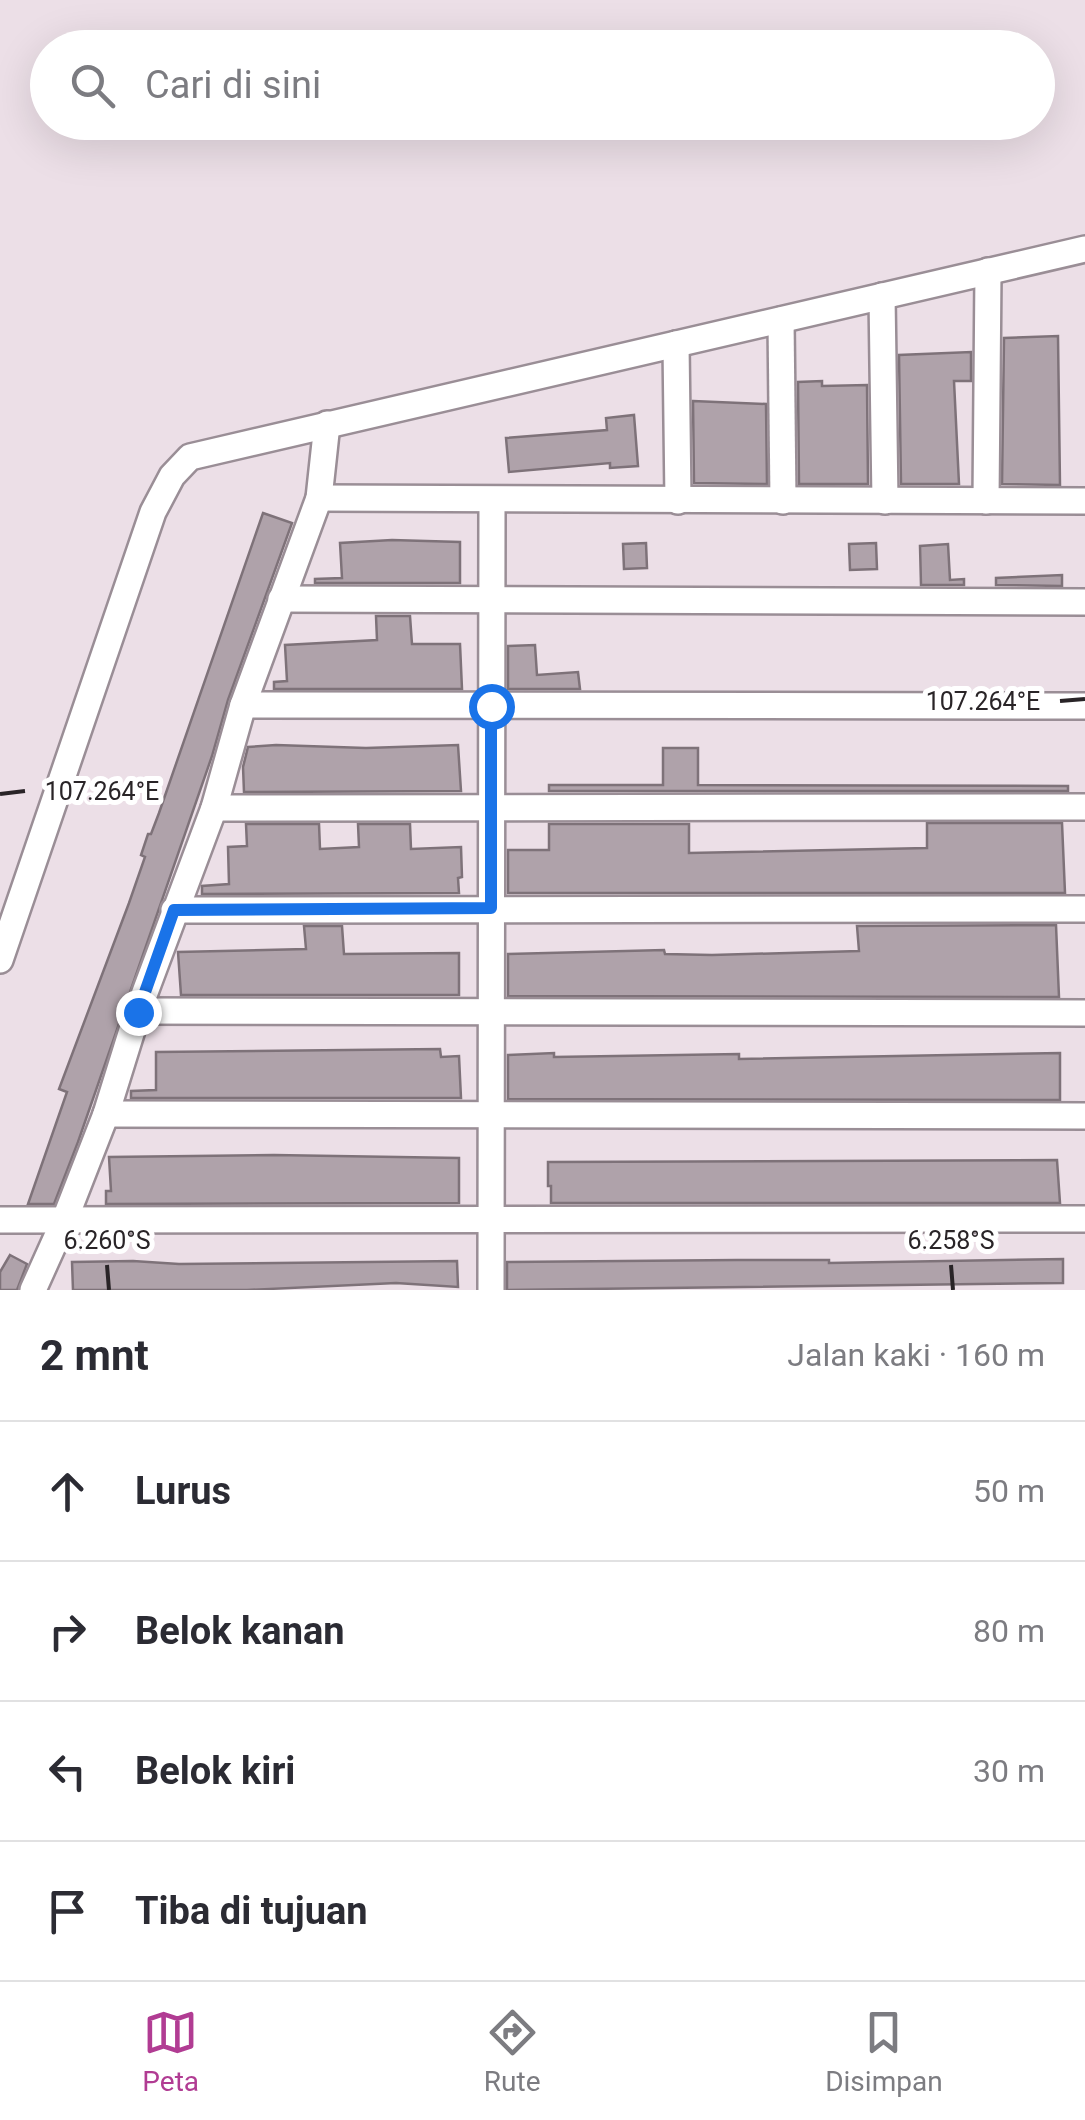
<!DOCTYPE html>
<html lang="id">
<head>
<meta charset="utf-8">
<style>
  :root { --surface:#fff; --page:#f2f2f3; --text:#2b2b33; --muted:#7c7c81; --line:#e1e1e2; --accent:#b13c93 }
  body { margin:0; font-family:Roboto,sans-serif; background:var(--page); color:var(--text) }
  .stop { position:absolute; width:30px; height:30px; margin:-22px; border:8px solid #1a73e8; border-radius:50%; background:#fff }
  .stop.end { background:#1a73e8; border-color:#fff; box-shadow:0 2px 10px #0008 }
  .list { margin:0; padding:0; list-style:none }
  h2 { display:flex; justify-content:space-between; align-items:center; height:130px; margin:0; padding:0 40px; font-size:42px }
  h2 small { font-size:32px; font-weight:400; color:var(--muted) }
  .list li { display:grid; grid-template-columns:65px 1fr auto; gap:30px; align-items:center; box-sizing:border-box; height:140px; padding:0 40px; border-top:2px solid var(--line) }
  .list b { display:block; font-size:38px; white-space:nowrap }
  .list em { font-size:32px; font-style:normal; color:var(--muted) }
  .icon { flex:none; width:55px; height:55px; fill:none; stroke:currentColor; stroke-width:2; stroke-linecap:round; stroke-linejoin:round }
  .map { position:relative; flex:none; width:1085px; height:1290px; overflow:hidden }
  .search { position:absolute; background:var(--surface); box-shadow:0 10px 40px #0002; left:30px; right:30px; top:30px; height:110px; display:flex; align-items:center; gap:25px; box-sizing:border-box; padding:0 35px; border-radius:55px; color:var(--muted); font-size:38px }
  .sheet { height:690px; background:var(--surface) }
  nav { display:flex; justify-content:space-around; align-items:center; box-sizing:border-box; height:140px; border-top:2px solid var(--line); background:var(--surface); font-size:28px; color:var(--muted) }
  nav a { display:grid; justify-items:center; gap:5px }
  nav .on { color:var(--accent) }
  .map>svg:first-child { display:block }
</style>
</head>
<body>
<div class="map">
<svg width="1085" height="1290" viewBox="0 0 1085 1290">
  <rect width="100%" height="100%" fill="#ecdfe7"/>
  <!-- building -->
  <g fill="#afa2aa" stroke="#7e7279" stroke-width="2.5">
    <polygon points="1058,336 1060,485 1002,484 1004,338"/>
    <polygon points="971,352 971,381 954,381 959,484 901,484 899,355"/>
    <polygon points="822,381 822,386 867,385 868,484 799,484 798,382"/>
    <polygon points="693,401 766,404 767,484 694,483"/>
    <polygon points="634,415 638,466 610,468 610,463 509,472 506,438 607,430 606,418"/>
    <polygon points="263,513 292,523 228,700 212,756 78,1142 54,1204 28,1204 67,1092 59,1089 129,903 145,857 141,855 148,834 151,834 159,813"/>
    <polygon points="392,540 460,542 460,583 315,583 315,579 342,578 340,543"/>
    <polygon points="646,543 647,568 624,569 623,544"/>
    <polygon points="876,543 877,569 850,570 849,544"/>
    <polygon points="948,544 950,580 964,579 964,585 921,585 920,546"/>
    <polygon points="1062,575 1062,586 996,585 996,578"/>
    <polygon points="376,616 410,616 412,644 460,644 462,689 274,689 274,682 287,681 285,645 377,640"/>
    <polygon points="535,645 537,675 578,672 580,689 508,689 508,646"/>
    <polygon points="276,745 366,748 458,745 461,791 244,792 243,767 248,747"/>
    <polygon points="663,748 698,748 698,785 1068,786 1068,791 549,791 549,785 663,785"/>
    <polygon points="927,823 1062,823 1065,893 508,893 508,850 549,850 549,824 689,824 689,853 927,848"/>
    <polygon points="246,824 319,824 320,849 359,847 358,824 410,824 411,849 461,847 462,877 458,878 459,893 202,894 202,886 229,884 228,847 247,846"/>
    <polygon points="1056,925 1059,997 508,996 508,954 664,950 665,954 712,955 859,951 857,926"/>
    <polygon points="304,926 342,926 344,954 459,953 459,995 181,995 178,952 306,949"/>
    <polygon points="440,1049 441,1057 459,1056 461,1098 131,1098 131,1091 156,1090 156,1052"/>
    <polygon points="554,1053 554,1057 739,1054 739,1059 1060,1053 1060,1100 508,1099 508,1055"/>
    <polygon points="274,1155 459,1158 459,1203 106,1204 106,1191 111,1191 109,1157"/>
    <polygon points="1057,1160 1060,1203 551,1203 551,1186 548,1186 548,1162"/>
    <polygon points="10,1255 27,1264 17,1290 0,1290 0,1272"/>
    <polygon points="1063,1259 1063,1283 507,1290 507,1262 737,1260 829,1260 829,1263"/>
    <polygon points="133,1261 179,1264 457,1261 458,1287 396,1283 247,1290 73,1290 72,1262"/>
  </g>
  <g fill="none" stroke-linecap="round" stroke-linejoin="round">
    <!-- minor casing -->
    <g stroke="#9a8e96" stroke-width="30">
      <g id="minor">
        <polyline points="882,296 885,501"/>
        <polyline points="781,320 783,501"/>
        <polyline points="676,344 678,501"/>
        <polyline points="319,498 1085,501"/>
        <polyline points="986,501 988,271"/>
        <polyline points="281,599 1085,602"/>
        <polyline points="243,705 1085,706"/>
        <polyline points="214,808 1085,807"/>
        <polyline points="174,910 1085,909"/>
        <polyline points="0,960 153,512 172,476 190,457 1085,249"/>
        <polyline points="138,1011 1085,1013"/>
        <polyline points="106,1114 1085,1116"/>
        <polyline points="0,1220 1085,1219"/>
        <polyline points="33,1290 65,1219 106,1114 138,1011 214,808 243,705 319,498 327,424"/>
        <polyline points="491,1290 492,500"/>
      </g>
    </g>
    <!-- minor -->
    <use href="#minor" stroke="#fff" stroke-width="25"/>
  </g>
  <g fill="none" stroke-linecap="round" stroke-linejoin="round">
    <!-- route -->
    <polyline stroke="#1a73e8" stroke-width="12" points="138,1012 174,910 491,908 491,706"/>
  </g>
  <!-- ticks -->
  <path fill="none" stroke="#292427" stroke-width="4" d="M1060,701L1085,699M0,794L25,791M107,1265L109,1290M951,1265L953,1290"/>
  <g font-size="25" text-anchor="middle" fill="#292427" stroke="#fff" stroke-width="10" stroke-linejoin="round" paint-order="stroke">
    <text x="983" y="710">107.264°E</text>
    <text x="102" y="800">107.264°E</text>
    <text x="107" y="1249">6.260°S</text>
    <text x="951" y="1249">6.258°S</text>
  </g>
</svg>
<div class="stop" style="left:491px;top:706px"></div>
<div class="stop end" style="left:138px;top:1012px"></div>
<div class="search"><svg class="icon" aria-label="search" viewBox="0 0 24 24"><circle cx="10" cy="10" r="6"/><path d="M15 15l6 6"/></svg>Cari di sini</div>
</div>
<section class="sheet">
<h2>2 mnt<small>Jalan kaki · 160 m</small></h2>
<ul class="list">
<li><svg class="icon" aria-label="ahead" viewBox="0 0 24 24"><path d="M12 20V5M6 11l6-6 6 6"/></svg><div><b>Lurus</b></div><em>50 m</em></li>
<li><svg class="icon" aria-label="right" viewBox="0 0 24 24"><path d="M7 20v-9h11M14 6l5 5-5 5"/></svg><div><b>Belok kanan</b></div><em>80 m</em></li>
<li><svg class="icon" aria-label="left" viewBox="0 0 24 24"><path d="M17 20v-9H6M10 6l-5 5 5 5"/></svg><div><b>Belok kiri</b></div><em>30 m</em></li>
<li><svg class="icon" aria-label="arrive" viewBox="0 0 24 24"><path d="M6 21V4h12l-3 4 3 4H6"/></svg><div><b>Tiba di tujuan</b></div></li>
</ul>
</section>
<nav>
<a class="on"><svg class="icon" aria-label="map" viewBox="0 0 24 24"><path d="M3 6l6-2 6 2 6-2v14l-6 2-6-2-6 2zM9 4v14M15 6v14"/></svg>Peta</a>
<a><svg class="icon" aria-label="directions" viewBox="0 0 24 24"><path d="M12 3l9 9-9 9-9-9zM9 14v-3h6M13 9l2 2-2 2"/></svg>Rute</a>
<a><svg class="icon" aria-label="saved" viewBox="0 0 24 24"><path d="M7 4h10v16l-5-4-5 4z"/></svg>Disimpan</a>
</nav>
</body>
</html>
